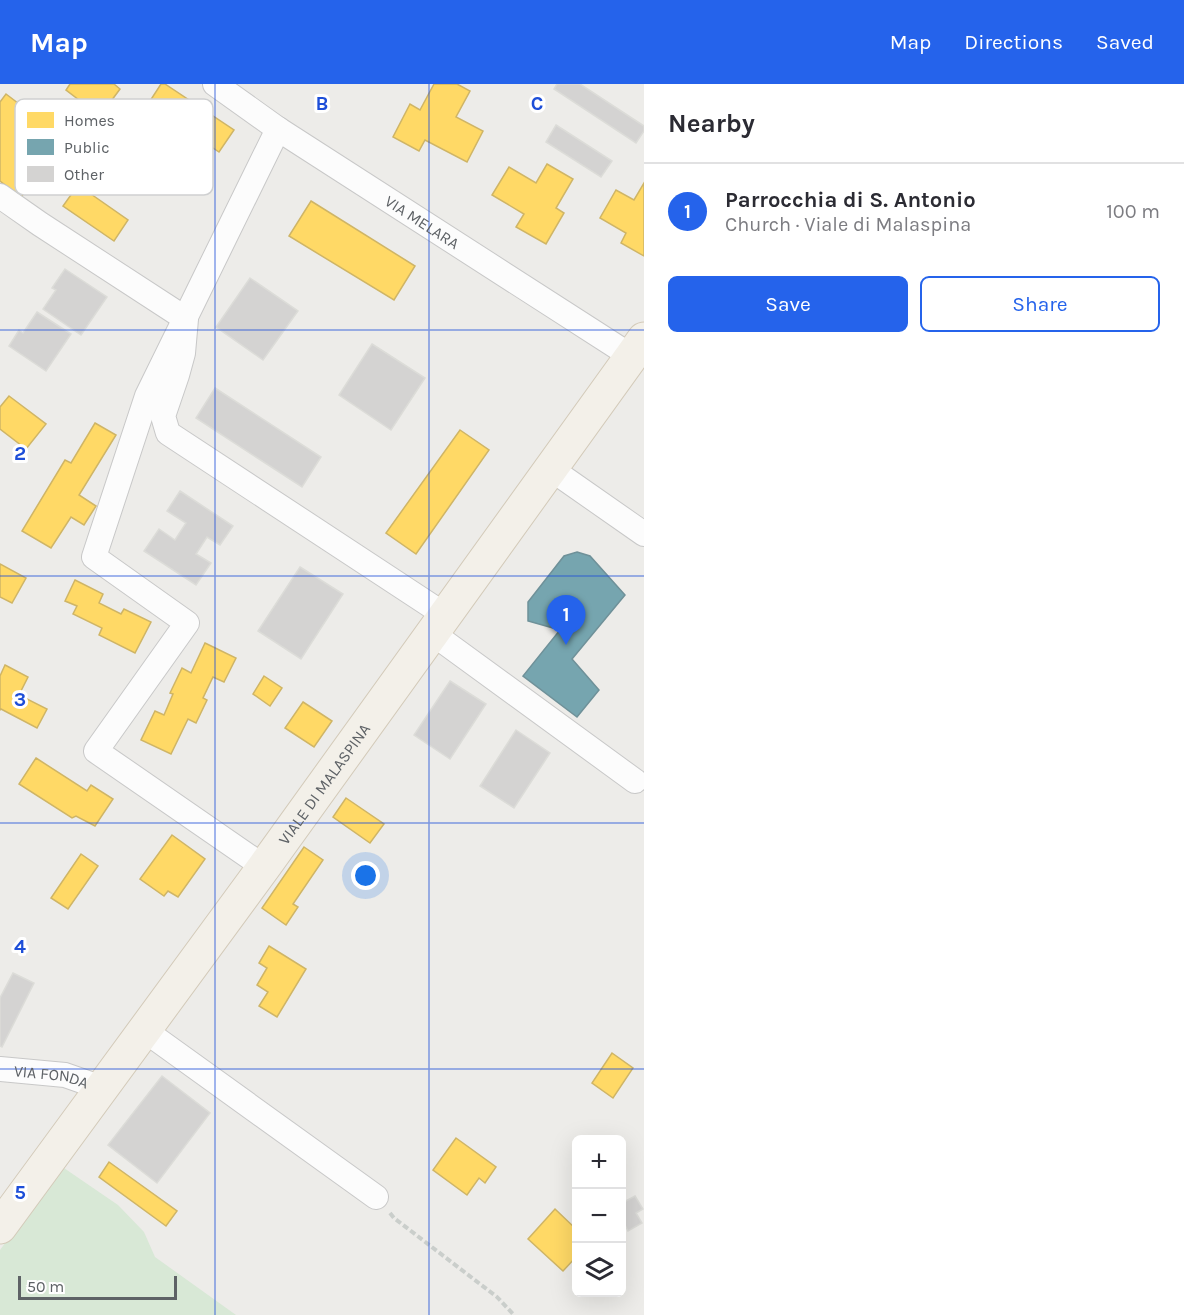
<!DOCTYPE html>
<html lang="en">
<head>
<meta charset="utf-8">
<style>
  :root { --surface:#fff; --page:#f7f7f7; --text:#2b2b33; --muted:#7c7c81; --line:#e1e1e2; --accent:#2563eb }
  body { margin:0; font-family:Karla,sans-serif; background:var(--page); color:var(--text) }
  .controls { position:absolute; right:18px; bottom:18px; display:grid; overflow:hidden; border-radius:9px; box-shadow:0 6px 24px #0002 }
  .controls button { width:54px; height:54px; display:grid; place-items:center; padding:0; border:0; border-bottom:2px solid var(--line); background:var(--surface); color:var(--text); font:30px sans-serif }
  .scale { position:absolute; left:18px; bottom:15px; width:159px; box-sizing:border-box; padding-left:6px; border:3px solid #5e6266; border-top:0; font-size:16px; line-height:21px; white-space:nowrap; color:#5e6266; -webkit-text-stroke:4px #fff; paint-order:stroke }
  .you { position:absolute; left:366px; top:792px; width:21px; height:21px; margin:-15px; border:4px solid #fff; border-radius:50%; background:#1a73e8; box-shadow:0 0 0 9px #1a73e833 }
  .badge { display:grid; place-items:center; width:39px; height:39px; border-radius:50%; background:var(--accent); color:#fff; font-size:20px; font-weight:700 }
  .pin { position:absolute; translate:-50% -50px; filter:drop-shadow(0 2px 3px #0008) }
  .pin::after { content:''; position:absolute; top:32px; width:21px; height:18px; background:inherit; clip-path:polygon(0 0,100% 0,50% 100%) }
  .list { margin:0; padding:0; list-style:none }
  h2 { display:flex; justify-content:space-between; align-items:center; height:78px; margin:0; padding:0 24px; font-size:26px }
  h2 small { font-size:20px; font-weight:400; color:var(--muted) }
  .list li { display:grid; grid-template-columns:39px 1fr auto; gap:18px; align-items:center; box-sizing:border-box; height:96px; padding:0 24px; border-top:2px solid var(--line) }
  .list b { display:block; font-size:22px; white-space:nowrap }
  .list p { margin:0; font-size:20px; white-space:nowrap; color:var(--muted) }
  .list em { font-size:20px; font-style:normal; color:var(--muted) }
  .actions { display:flex; gap:12px; padding:18px 24px }
  .actions a { flex:1; padding:14px 0; border:2px solid var(--accent); border-radius:9px; text-align:center; font-size:21px; color:var(--accent) }
  .actions .main { background:var(--accent); color:#fff }
  .icon { flex:none; width:33px; height:33px; fill:none; stroke:currentColor; stroke-width:2; stroke-linecap:round; stroke-linejoin:round }
  .map { position:relative; flex:none; width:644px; height:1231px; overflow:hidden }
  header { display:flex; align-items:center; gap:36px; box-sizing:border-box; height:84px; padding:0 30px; background:var(--accent); color:#fff }
  header strong { font-size:28px }
  nav { display:flex; gap:33px; margin-inline-start:auto; font-size:21px }
  main { display:flex }
  aside { flex:1; background:var(--surface) }
  .map>svg:first-child { display:block }
</style>
</head>
<body>
<header>
<strong>Map</strong>
<nav><a>Map</a><a>Directions</a><a>Saved</a></nav>
</header>
<main>
<div class="map">
<svg width="644" height="1231" viewBox="0 0 644 1231">
  <rect width="100%" height="100%" fill="#edece9"/>
  <!-- green -->
  <polygon fill="#d8e8d6" points="61,1082 118,1121 144,1148 155,1173 236,1231 0,1231 0,1166"/>
  <!-- homes -->
  <g fill="#ffd966" stroke="#cfb566" stroke-width="1.5">
    <polygon points="70,0 114,0 120,5 100,32 66,6"/>
    <polygon points="161,0 165,0 234,46 219,68 148,20"/>
    <polygon points="434,0 457,0 470,7 456,33 483,47 467,78 425,56 419,67 393,53 410,20 420,26"/>
    <polygon points="6,10 65,55 21,113 0,97 0,18"/>
    <polygon points="547,80 573,95 556,124 564,129 546,160 516,143 524,130 492,111 509,83 536,99"/>
    <polygon points="644,99 644,172 621,159 626,149 600,134 616,106 634,116"/>
    <polygon points="78,101 128,136 114,157 63,122"/>
    <polygon points="311,117 415,182 394,216 289,152"/>
    <polygon points="9,312 46,340 26,365 0,345 0,323"/>
    <polygon points="95,339 116,351 79,411 96,422 84,441 71,433 51,464 22,447 65,376 71,379"/>
    <polygon points="460,346 489,366 416,470 386,449"/>
    <polygon points="0,480 26,494 12,519 0,513"/>
    <polygon points="75,496 103,510 99,519 121,530 124,525 151,538 135,569 99,551 102,544 73,530 77,522 65,517"/>
    <polygon points="205,559 236,574 224,598 213,593 203,614 207,616 196,639 188,635 171,670 141,656 155,627 164,631 173,610 170,609 182,584 191,589"/>
    <polygon points="5,581 28,593 19,611 47,625 37,644 1,625 0,626 0,592"/>
    <polygon points="264,592 282,604 270,622 253,610"/>
    <polygon points="303,618 332,637 314,663 285,644"/>
    <polygon points="36,674 87,707 91,701 113,715 95,742 76,732 72,734 19,700"/>
    <polygon points="346,714 384,740 370,759 333,733"/>
    <polygon points="172,751 205,775 178,813 168,807 164,812 140,795"/>
    <polygon points="304,763 323,776 293,820 298,823 286,841 262,824"/>
    <polygon points="81,770 98,782 68,825 51,814"/>
    <polygon points="269,862 306,885 277,933 259,922 268,908 257,901 267,884 259,879"/>
    <polygon points="612,969 633,984 613,1014 592,999"/>
    <polygon points="456,1054 496,1083 485,1099 479,1094 467,1111 433,1086"/>
    <polygon points="109,1078 177,1127 166,1142 99,1093"/>
    <polygon points="555,1125 576,1145 576,1173 563,1187 528,1155"/>
  </g>
  <!-- public -->
  <polygon fill="#76a5af" stroke="#6f9199" stroke-width="1.5" points="577,468 590,472 625,511 572,575 599,606 577,633 523,592 560,546 528,537 528,518 564,472"/>
  <!-- building -->
  <g fill="#d4d3d2" stroke="#dcdcd8" stroke-width="1.5">
    <polygon points="557,0 580,0 644,42 644,47 636,59 554,5"/>
    <polygon points="556,41 612,77 601,93 546,58"/>
    <polygon points="65,185 107,213 81,251 43,225 56,206 52,204"/>
    <polygon points="250,194 298,227 263,276 216,243"/>
    <polygon points="37,228 71,250 46,287 9,262 19,246 23,249"/>
    <polygon points="372,260 425,294 391,346 339,311"/>
    <polygon points="215,304 321,373 302,403 196,334"/>
    <polygon points="180,407 233,442 220,461 207,453 196,470 211,479 196,501 144,467 159,445 175,456 186,439 167,427"/>
    <polygon points="300,483 343,510 301,575 258,547"/>
    <polygon points="450,597 486,620 450,675 414,651"/>
    <polygon points="516,646 550,669 514,724 480,702"/>
    <polygon points="13,889 34,899 2,963 0,962 0,914"/>
    <polygon points="162,992 210,1029 157,1099 108,1061"/>
    <polygon points="635,1112 643,1125 636,1129 642,1139 628,1147 622,1135 622,1119"/>
  </g>
  <g fill="none" stroke-linecap="round" stroke-linejoin="round">
    <!-- minor casing -->
    <g stroke="#c8c8c8" stroke-width="26">
      <g id="minor">
        <path id="s1" d="M215,0L278,45L631,272"/>
        <polyline points="0,112 40,140 186,235 183,269 177,291 163,332 168,349 445,531"/>
        <polyline points="551,385 644,450"/>
        <polyline points="432,549 635,697"/>
        <polyline points="264,783 96,667 187,539 94,473 147,312 278,45"/>
        <polyline points="144,946 376,1113"/>
        <path id="s2" d="M0,985L65,991L102,1004"/>
      </g>
    </g>
    <!-- primary casing -->
    <g stroke="#d3cab9" stroke-width="35">
      <g id="primary">
        <path id="s3" d="M0,1143L264,783L644,255"/>
      </g>
    </g>
    <!-- path -->
    <polyline stroke="#cacecb" stroke-width="4" stroke-dasharray="6 3" stroke-linecap="butt" points="390,1129 394,1134 497,1213 514,1231"/>
    <!-- minor -->
    <use href="#minor" stroke="#fcfcfc" stroke-width="24"/>
    <!-- primary -->
    <use href="#primary" stroke="#f3f0e9" stroke-width="33"/>
  </g>
  <!-- grid -->
  <path fill="none" stroke="#1d4ed8" stroke-width="1.5" stroke-opacity="0.55" d="M215,0V1231M429,0V1231M0,246H644M0,492H644M0,739H644M0,985H644"/>
  <g text-anchor="middle" stroke-width="6" stroke-linejoin="round" paint-order="stroke">
    <!-- street labels -->
    <g font-size="16" fill="#5e6266" stroke="#fff">
      <text dy="6" stroke="none"><textPath href="#s1" startOffset="249">VIA MELARA</textPath></text>
      <text dy="6" stroke="none"><textPath href="#s3" startOffset="549">VIALE DI MALASPINA</textPath></text>
      <text dy="6" stroke="none"><textPath href="#s2" startOffset="52">VIA FONDA</textPath></text>
    </g>
  </g>
  <!-- legend -->
  <rect x="15" y="15" width="198" height="96" rx="9" fill="#fff" stroke="#cfd0d1" stroke-width="1.5"/>
  <rect x="27" y="28" width="27" height="16" fill="#ffd966"/>
  <rect x="27" y="55" width="27" height="16" fill="#76a5af"/>
  <rect x="27" y="82" width="27" height="16" fill="#d4d3d2"/>
  <g font-size="16" fill="#5e6266">
    <text x="64" y="42">Homes</text>
    <text x="64" y="69">Public</text>
    <text x="64" y="96">Other</text>
  </g>
  <g font-size="20" text-anchor="middle" font-weight="bold" fill="#1d4ed8" stroke="#fff" stroke-width="6" stroke-linejoin="round" paint-order="stroke">
    <text x="322" y="26">B</text>
    <text x="537" y="26">C</text>
    <text x="20" y="376">2</text>
    <text x="20" y="622">3</text>
    <text x="20" y="869">4</text>
    <text x="20" y="1115">5</text>
  </g>
</svg>
<div class="controls">
<button>+</button>
<button>−</button>
<button><svg class="icon" aria-label="layers" viewBox="0 0 24 24"><path d="M12 4l9 5-9 5-9-5zM3 14l9 5 9-5"/></svg></button>
</div>
<div class="scale">50 m</div>
<div class="you"></div>
<div class="pin badge" style="left:566px;top:561px">1</div>
</div>
<aside>
<h2>Nearby<small></small></h2>
<ul class="list">
<li><span class="badge">1</span><div><b>Parrocchia di S. Antonio</b><p>Church · Viale di Malaspina</p></div><em>100 m</em></li>
</ul>
<div class="actions"><a class="main">Save</a><a>Share</a></div>
</aside>
</main>
</body>
</html>
